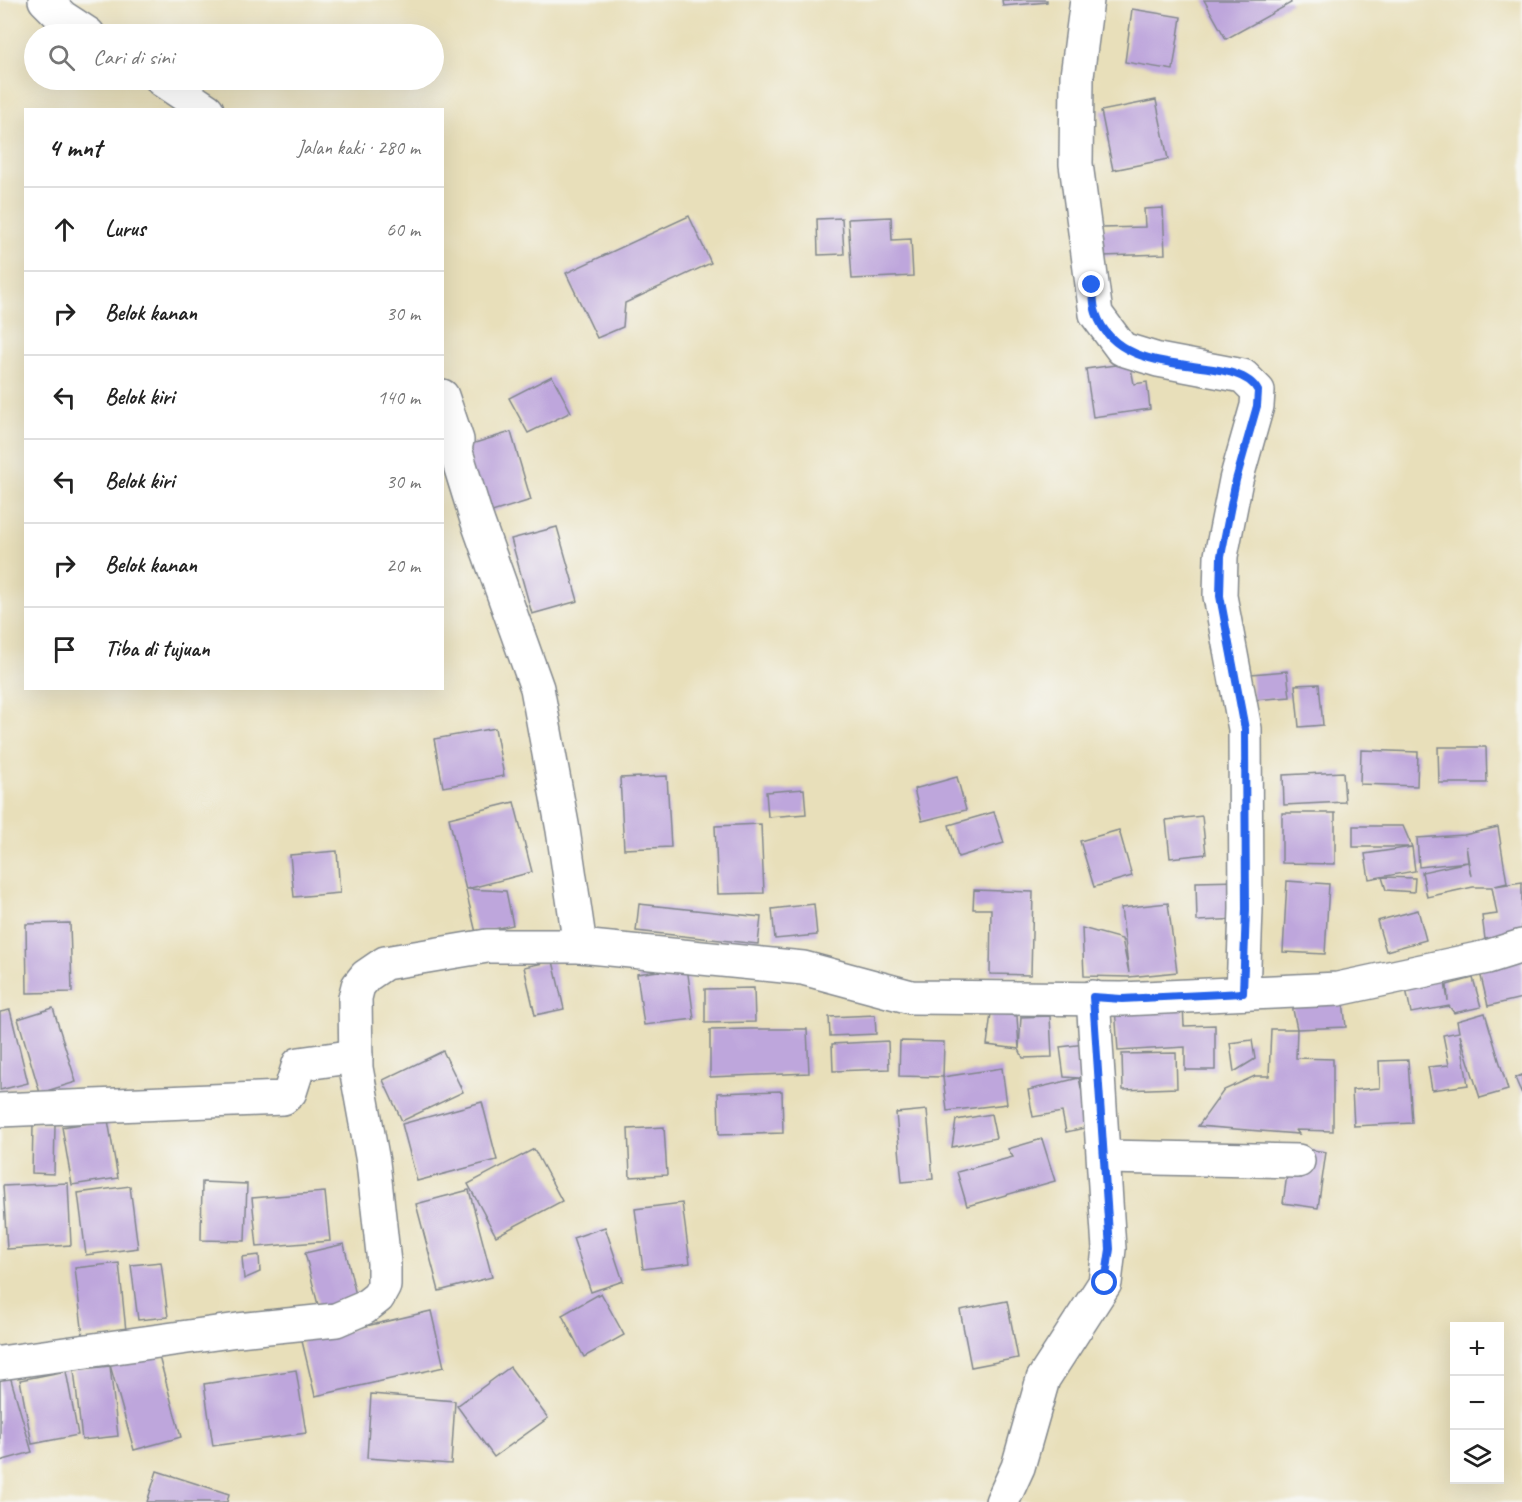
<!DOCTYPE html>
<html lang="id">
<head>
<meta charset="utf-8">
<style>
  :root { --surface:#fff; --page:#f6f6f6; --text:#222; --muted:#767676; --line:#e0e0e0 }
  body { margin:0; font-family:Caveat,sans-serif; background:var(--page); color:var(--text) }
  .controls { position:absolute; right:18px; bottom:18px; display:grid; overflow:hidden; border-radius:0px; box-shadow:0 6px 24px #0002 }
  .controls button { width:54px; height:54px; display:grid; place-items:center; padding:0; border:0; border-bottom:2px solid var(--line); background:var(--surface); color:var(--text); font:30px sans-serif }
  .stop { position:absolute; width:18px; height:18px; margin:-14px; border:4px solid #2563eb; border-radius:50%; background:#fff }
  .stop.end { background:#2563eb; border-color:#fff; box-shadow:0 2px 6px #0008 }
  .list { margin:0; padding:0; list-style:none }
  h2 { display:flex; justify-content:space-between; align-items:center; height:78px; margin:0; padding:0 24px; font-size:26px }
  h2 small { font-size:20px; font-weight:400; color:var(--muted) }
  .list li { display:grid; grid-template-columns:39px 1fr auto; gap:18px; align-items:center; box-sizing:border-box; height:84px; padding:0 24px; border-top:2px solid var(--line) }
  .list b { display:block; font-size:22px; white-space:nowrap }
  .list em { font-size:20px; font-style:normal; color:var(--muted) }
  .icon { flex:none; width:33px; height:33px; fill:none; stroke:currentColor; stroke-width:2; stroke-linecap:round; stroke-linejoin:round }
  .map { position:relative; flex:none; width:1522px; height:1502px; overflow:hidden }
  .search { position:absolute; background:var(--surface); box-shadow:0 6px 24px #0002; left:24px; top:24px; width:420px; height:66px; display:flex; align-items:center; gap:15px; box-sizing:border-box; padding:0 21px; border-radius:33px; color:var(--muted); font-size:22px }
  .panel { position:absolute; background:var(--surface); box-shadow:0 6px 24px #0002; left:24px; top:108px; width:420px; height:582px; border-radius:0px }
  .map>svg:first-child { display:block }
</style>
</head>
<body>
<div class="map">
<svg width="1522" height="1502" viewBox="0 0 1522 1502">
  <rect width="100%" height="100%" fill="#f6f6f2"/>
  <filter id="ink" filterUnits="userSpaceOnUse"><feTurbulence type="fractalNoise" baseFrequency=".0167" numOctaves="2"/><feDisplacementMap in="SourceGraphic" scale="12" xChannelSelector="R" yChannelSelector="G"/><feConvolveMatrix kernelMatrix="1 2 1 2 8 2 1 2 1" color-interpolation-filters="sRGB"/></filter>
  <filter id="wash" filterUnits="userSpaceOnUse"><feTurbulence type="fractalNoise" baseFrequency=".008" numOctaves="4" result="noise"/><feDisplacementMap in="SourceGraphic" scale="24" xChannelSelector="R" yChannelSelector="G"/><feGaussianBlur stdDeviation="1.35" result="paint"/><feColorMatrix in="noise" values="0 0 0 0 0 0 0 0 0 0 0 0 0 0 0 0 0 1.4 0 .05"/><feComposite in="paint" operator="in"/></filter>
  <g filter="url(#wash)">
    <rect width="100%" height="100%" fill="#e8dfba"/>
    <g id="blocks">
      <!-- building -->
      <g fill="#bea6dc">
        <polygon points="1002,0 1047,0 1047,2 1003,6"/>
        <polygon points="1204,0 1290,0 1291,3 1226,39"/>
        <polygon points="1132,9 1181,17 1173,70 1125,62"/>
        <polygon points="1156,100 1168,159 1113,170 1101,111"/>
        <polygon points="1163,208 1165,254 1102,256 1101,228 1145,227 1144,209"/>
        <polygon points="689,216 711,263 625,303 623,327 597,338 566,273"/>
        <polygon points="891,217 892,240 911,239 913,276 852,279 848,219"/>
        <polygon points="842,218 844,254 818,255 817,219"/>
        <polygon points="1130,363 1134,384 1147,382 1150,409 1093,417 1086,369"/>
        <polygon points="552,376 571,412 528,433 509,398"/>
        <polygon points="511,432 531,500 476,517 455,449"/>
        <polygon points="557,527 578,601 532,614 511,539"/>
        <polygon points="1287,671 1290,697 1253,700 1251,674"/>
        <polygon points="1319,684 1323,725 1299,727 1295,685"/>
        <polygon points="495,728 504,776 443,787 434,739"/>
        <polygon points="1438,747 1486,747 1487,783 1439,783"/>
        <polygon points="1361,750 1418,752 1417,786 1360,784"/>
        <polygon points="1343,772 1345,802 1284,805 1283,775"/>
        <polygon points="667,776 671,847 624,849 620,778"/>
        <polygon points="957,777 966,810 922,821 914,789"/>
        <polygon points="804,789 806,814 768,817 766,792"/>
        <polygon points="514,802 532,872 467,889 506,891 513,925 476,933 449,818"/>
        <polygon points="994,812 1004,843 958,857 949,825"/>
        <polygon points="1282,813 1335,813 1335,864 1282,863"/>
        <polygon points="1202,816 1206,854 1170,858 1166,820"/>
        <polygon points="761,824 764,893 718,894 715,826"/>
        <polygon points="1353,826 1403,826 1412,847 1415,871 1369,879 1365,854 1412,847 1353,847"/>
        <polygon points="1498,827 1507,883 1495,886 1522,882 1522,935 1485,939 1482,916 1497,914 1492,887 1473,887 1427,897 1422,872 1468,862 1471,876 1466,846 1468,862 1419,867 1417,838 1464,835"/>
        <polygon points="1119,830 1132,876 1094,887 1080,841"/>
        <polygon points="337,851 340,893 294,897 290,855"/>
        <polygon points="1382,877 1415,878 1414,892 1386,890"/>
        <polygon points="1241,881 1242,919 1197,921 1196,882"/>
        <polygon points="1287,881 1329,884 1325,954 1283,952"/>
        <polygon points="974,890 1033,892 1031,975 990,974 991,909 973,909"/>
        <polygon points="1168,903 1177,972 1129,977 1084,976 1082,928 1122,939 1129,973 1121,908"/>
        <polygon points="639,904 761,917 758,944 636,931"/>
        <polygon points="814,904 817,935 775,939 772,909"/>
        <polygon points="1418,910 1426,940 1386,951 1377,921"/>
        <polygon points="70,923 72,992 27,993 26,924"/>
        <polygon points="1522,957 1522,998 1488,1006 1479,968"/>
        <polygon points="553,961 564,1009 535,1015 524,967"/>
        <polygon points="687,967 694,1019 644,1025 637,974"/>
        <polygon points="1444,977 1448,1001 1447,985 1473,978 1481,1007 1454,1013 1449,1006 1411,1013 1405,984"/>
        <polygon points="754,988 755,1022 705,1023 705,989"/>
        <polygon points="1343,1001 1346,1027 1297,1029 1292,1005"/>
        <polygon points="1183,1004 1184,1026 1215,1025 1215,1070 1185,1070 1185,1047 1118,1051 1115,1008"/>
        <polygon points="53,1008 76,1082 40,1093 18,1019"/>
        <polygon points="10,1010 28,1083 0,1090 0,1012"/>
        <polygon points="991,1013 1017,1016 1019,1049 1021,1017 1050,1016 1052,1057 1023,1058 1019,1049 987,1045"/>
        <polygon points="1485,1013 1508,1090 1480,1098 1460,1035 1468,1085 1432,1090 1428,1067 1449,1065 1443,1035 1459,1032 1457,1021"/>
        <polygon points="875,1015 876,1034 830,1036 829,1017"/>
        <polygon points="750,1029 807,1029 809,1073 710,1077 710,1030"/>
        <polygon points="1271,1029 1297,1029 1296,1058 1333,1059 1333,1131 1296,1130 1299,1134 1198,1126 1224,1090 1255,1076 1269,1076"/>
        <polygon points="1252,1040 1255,1059 1234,1072 1230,1043"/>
        <polygon points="888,1041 889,1069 833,1071 832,1044"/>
        <polygon points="900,1041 944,1042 943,1077 899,1076"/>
        <polygon points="1094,1043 1098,1072 1079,1078 1089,1127 1066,1132 1062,1112 1033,1117 1028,1090 1079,1078 1064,1077 1060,1047"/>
        <polygon points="443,1051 463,1092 402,1121 383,1080"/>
        <polygon points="1176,1053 1177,1088 1123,1090 1122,1054"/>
        <polygon points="1408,1060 1412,1123 1354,1126 1352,1090 1380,1088 1379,1061"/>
        <polygon points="1002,1068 1007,1104 947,1111 943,1077"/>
        <polygon points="1522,1075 1522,1094 1515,1078"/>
        <polygon points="782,1091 783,1133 719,1135 718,1093"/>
        <polygon points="482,1102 497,1160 417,1181 402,1124"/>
        <polygon points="927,1110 933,1179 902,1182 896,1113"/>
        <polygon points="991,1114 996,1138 952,1147 956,1120"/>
        <polygon points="108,1120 118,1178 72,1185 62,1127"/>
        <polygon points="33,1124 55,1125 54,1174 32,1173"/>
        <polygon points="664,1127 667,1175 630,1177 628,1129"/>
        <polygon points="1042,1139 1055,1181 967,1206 957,1172 1013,1157 1008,1149"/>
        <polygon points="1291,1147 1326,1152 1318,1208 1283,1203"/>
        <polygon points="534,1149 562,1201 496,1236 468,1184"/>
        <polygon points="202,1182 247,1184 245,1241 201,1240"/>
        <polygon points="68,1183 71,1245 7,1249 3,1186"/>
        <polygon points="130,1186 138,1248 86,1255 78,1193"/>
        <polygon points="469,1190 492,1277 439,1291 416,1204"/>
        <polygon points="325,1192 330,1241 257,1247 252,1198"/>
        <polygon points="682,1203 690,1263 643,1269 635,1209"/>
        <polygon points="605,1227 623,1281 591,1292 573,1238"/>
        <polygon points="344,1244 358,1304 320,1313 305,1253"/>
        <polygon points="259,1255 260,1272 244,1279 242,1257"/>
        <polygon points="161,1262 168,1317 138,1320 131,1265"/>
        <polygon points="119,1263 126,1331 83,1336 75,1268"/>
        <polygon points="601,1293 624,1335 584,1357 562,1315"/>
        <polygon points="1007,1301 1018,1358 971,1367 960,1310"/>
        <polygon points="431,1311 444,1367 315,1396 302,1341"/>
        <polygon points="158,1353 181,1437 134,1450 110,1365"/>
        <polygon points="110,1366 118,1436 82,1440 74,1370"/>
        <polygon points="510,1367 548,1418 494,1457 457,1406"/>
        <polygon points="296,1370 306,1433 213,1446 204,1384"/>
        <polygon points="66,1371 78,1435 32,1444 20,1380"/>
        <polygon points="10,1376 32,1452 0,1461 0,1379"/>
        <polygon points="371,1394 455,1401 451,1464 367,1458"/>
        <polygon points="157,1471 229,1494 227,1502 147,1502"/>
      </g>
    </g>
  </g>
  <g filter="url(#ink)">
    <use href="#blocks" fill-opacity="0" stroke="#82878c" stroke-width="1.5"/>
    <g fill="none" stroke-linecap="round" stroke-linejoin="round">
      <!-- minor casing -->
      <g stroke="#82878c" stroke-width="36">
        <g id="minor">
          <polyline points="45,0 62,17 88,34"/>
          <polyline points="1087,0 1077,76 1076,164 1096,314 1122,349 1158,360 1243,376 1258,391 1257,406 1236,480 1221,556 1220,596 1245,729 1246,909 1243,993"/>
          <polyline points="162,80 207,110"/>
          <polyline points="442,396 457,440 455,449 476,517 537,688 563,830 580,946"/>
          <polyline points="0,1110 283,1098 290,1092 299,1064 356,1056"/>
          <polyline points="1105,1157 1298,1161"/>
          <polyline points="0,1363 238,1330 336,1320 364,1308 378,1297 384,1286 384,1263 373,1162 356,1068 355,998 358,986 366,976 385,963 487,946 580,946 803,968 911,997 1122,999 1338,989 1487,957 1522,946"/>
          <polyline points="1002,1502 1018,1467 1043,1379 1105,1283 1109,1249 1093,997"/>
        </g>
      </g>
      <!-- minor -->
      <use href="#minor" stroke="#fff" stroke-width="33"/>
    </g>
  </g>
  <g fill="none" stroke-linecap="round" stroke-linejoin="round" filter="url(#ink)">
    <!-- route -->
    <path stroke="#2563eb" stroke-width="8" d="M1092,285C1094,294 1093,305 1096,313C1120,386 1238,350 1258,391L1257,406L1236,480L1221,556L1220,596L1245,729L1246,909L1243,993L1122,999L1093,997L1110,1249L1105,1283"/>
  </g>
</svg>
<div class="controls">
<button>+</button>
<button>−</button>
<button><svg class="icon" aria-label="layers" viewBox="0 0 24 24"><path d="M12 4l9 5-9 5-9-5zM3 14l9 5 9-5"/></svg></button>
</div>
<div class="stop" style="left:1105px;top:1283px"></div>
<div class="stop end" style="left:1092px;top:285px"></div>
<div class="search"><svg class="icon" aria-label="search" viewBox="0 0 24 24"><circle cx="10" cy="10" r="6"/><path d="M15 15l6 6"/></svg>Cari di sini</div>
<section class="panel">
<h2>4 mnt<small>Jalan kaki · 280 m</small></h2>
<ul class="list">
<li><svg class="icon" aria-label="ahead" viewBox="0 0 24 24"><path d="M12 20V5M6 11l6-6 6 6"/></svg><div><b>Lurus</b></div><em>60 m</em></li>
<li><svg class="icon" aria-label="right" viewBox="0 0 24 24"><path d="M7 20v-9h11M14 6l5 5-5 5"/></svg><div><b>Belok kanan</b></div><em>30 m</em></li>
<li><svg class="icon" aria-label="left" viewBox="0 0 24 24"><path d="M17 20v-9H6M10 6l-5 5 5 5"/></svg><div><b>Belok kiri</b></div><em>140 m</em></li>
<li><svg class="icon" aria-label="left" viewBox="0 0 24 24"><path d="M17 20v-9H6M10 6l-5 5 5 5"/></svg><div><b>Belok kiri</b></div><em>30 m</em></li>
<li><svg class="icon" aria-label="right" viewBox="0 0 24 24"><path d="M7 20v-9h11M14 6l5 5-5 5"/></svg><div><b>Belok kanan</b></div><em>20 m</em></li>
<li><svg class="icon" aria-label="arrive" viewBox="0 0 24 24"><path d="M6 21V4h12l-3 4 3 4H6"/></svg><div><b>Tiba di tujuan</b></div></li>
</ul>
</section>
</div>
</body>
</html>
